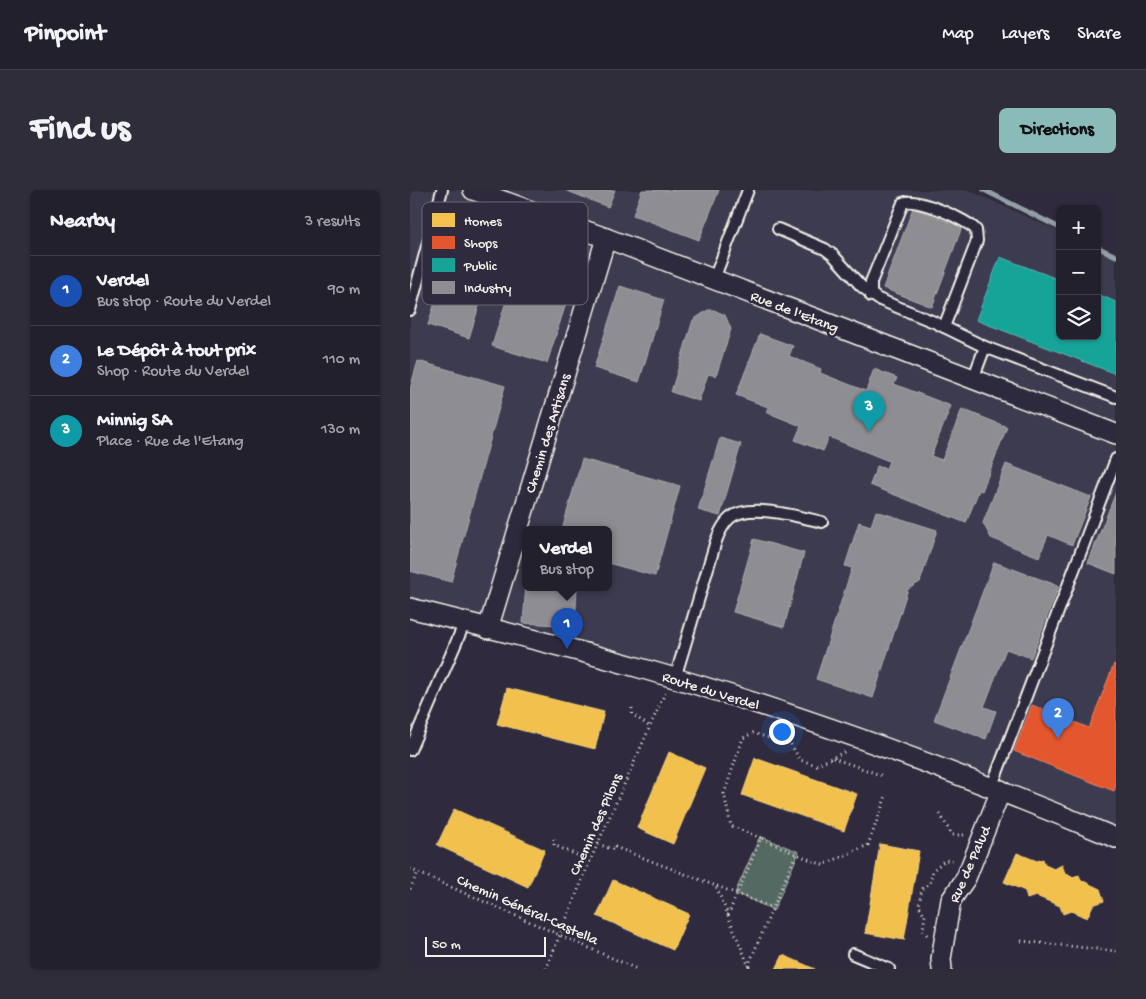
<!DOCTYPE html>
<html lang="en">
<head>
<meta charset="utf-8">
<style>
  :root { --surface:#23202e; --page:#2f2d3a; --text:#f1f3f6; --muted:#a3a3aa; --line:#403e4a; --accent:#8bbbb9 }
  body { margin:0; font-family:"Gochi Hand",sans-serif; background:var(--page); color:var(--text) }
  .controls { position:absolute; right:15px; top:15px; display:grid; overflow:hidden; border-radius:8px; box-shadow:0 1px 4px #0004 }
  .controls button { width:45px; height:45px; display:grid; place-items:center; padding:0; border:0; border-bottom:1px solid var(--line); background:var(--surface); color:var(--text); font:25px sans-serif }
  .scale { position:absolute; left:15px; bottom:12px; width:121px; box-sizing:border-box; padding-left:5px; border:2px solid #f4f1e8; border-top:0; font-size:14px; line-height:18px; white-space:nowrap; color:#f4f1e8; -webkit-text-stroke:4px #2f2a3d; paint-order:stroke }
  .you { position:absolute; left:371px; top:541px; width:18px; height:18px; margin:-12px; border:4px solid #fff; border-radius:50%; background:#1a73e8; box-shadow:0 0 0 8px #1a73e833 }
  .badge { display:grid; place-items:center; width:32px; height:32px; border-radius:50%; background:var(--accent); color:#fff; font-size:16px; font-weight:700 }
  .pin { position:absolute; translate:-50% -41px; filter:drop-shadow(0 1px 2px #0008) }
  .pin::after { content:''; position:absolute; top:26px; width:18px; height:15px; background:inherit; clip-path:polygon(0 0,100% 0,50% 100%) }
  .popup { position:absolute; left:112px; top:336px; width:90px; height:65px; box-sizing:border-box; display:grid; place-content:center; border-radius:8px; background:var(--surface); filter:drop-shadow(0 1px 4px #0005); font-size:16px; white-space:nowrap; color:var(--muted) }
  .popup b { font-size:19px; color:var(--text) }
  .popup::after { content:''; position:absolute; left:50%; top:100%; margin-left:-10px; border:10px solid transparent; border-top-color:var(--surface) }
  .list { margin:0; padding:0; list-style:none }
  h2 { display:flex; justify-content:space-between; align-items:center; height:65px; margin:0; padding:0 20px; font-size:21px }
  h2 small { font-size:16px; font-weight:400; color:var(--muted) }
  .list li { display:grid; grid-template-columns:32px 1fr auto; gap:15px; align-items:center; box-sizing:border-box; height:70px; padding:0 20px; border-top:1px solid var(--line) }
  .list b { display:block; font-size:19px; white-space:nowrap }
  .list p { margin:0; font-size:16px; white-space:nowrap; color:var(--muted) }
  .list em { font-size:16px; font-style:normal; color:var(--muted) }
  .icon { flex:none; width:28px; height:28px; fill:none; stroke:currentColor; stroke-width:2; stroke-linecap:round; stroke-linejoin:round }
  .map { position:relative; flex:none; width:706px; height:779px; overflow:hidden; border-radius:8px }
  header { display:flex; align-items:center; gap:30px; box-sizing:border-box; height:70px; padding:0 25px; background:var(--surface); border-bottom:1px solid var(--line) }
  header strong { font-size:24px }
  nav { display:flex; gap:28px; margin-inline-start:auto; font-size:18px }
  .intro { display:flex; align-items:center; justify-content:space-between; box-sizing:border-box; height:120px; padding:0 30px }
  h1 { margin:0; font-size:35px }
  .button { padding:12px 22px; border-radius:8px; background:var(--accent); color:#111; font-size:18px; font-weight:700 }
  main { display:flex; gap:30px; padding:0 30px }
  aside { flex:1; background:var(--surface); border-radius:8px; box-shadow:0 1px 4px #0004 }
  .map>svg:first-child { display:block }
</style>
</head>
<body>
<header>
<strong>Pinpoint</strong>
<nav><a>Map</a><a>Layers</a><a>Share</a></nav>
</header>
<div class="intro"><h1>Find us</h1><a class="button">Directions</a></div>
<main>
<aside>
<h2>Nearby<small>3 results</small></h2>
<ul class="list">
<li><span class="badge" style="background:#1a4fb4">1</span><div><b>Verdel</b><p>Bus stop · Route du Verdel</p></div><em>90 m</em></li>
<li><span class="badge" style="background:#3f7fe0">2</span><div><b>Le Dépôt à tout prix</b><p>Shop · Route du Verdel</p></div><em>110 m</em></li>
<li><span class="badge" style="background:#0f9aa8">3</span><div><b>Minnig SA</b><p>Place · Rue de l'Etang</p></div><em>130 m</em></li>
</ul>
</aside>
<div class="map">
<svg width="706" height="779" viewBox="0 0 706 779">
  <rect width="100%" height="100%" fill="#2f2a3d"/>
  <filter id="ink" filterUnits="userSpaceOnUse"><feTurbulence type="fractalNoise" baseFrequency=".02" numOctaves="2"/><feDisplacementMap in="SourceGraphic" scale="10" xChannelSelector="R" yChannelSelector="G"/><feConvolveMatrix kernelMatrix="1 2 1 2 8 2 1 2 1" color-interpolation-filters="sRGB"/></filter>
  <g filter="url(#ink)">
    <!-- built -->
    <path fill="#3d3a50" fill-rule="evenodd" d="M0,0H559L650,42V146H687V59L706,68V648L499,565L0,418ZM116,340H198V398H116Z"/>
    <!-- green -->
    <polygon fill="#546964" stroke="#a4ada6" points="350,646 389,662 364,720 325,703"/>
    <!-- homes -->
    <g fill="#f2c14e" stroke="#f3cf7c">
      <polygon points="97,498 194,522 185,559 87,534"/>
      <polygon points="259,562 295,578 263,654 227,638"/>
      <polygon points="345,568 447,604 434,641 332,605"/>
      <polygon points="44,619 135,660 118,697 27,655"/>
      <polygon points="470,654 509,661 494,750 455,743"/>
      <polygon points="607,663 627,671 633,669 635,675 644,679 652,675 655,683 662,687 669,685 671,690 690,699 694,711 683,715 677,728 661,721 653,724 650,716 626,706 617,709 615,701 594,692"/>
      <polygon points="203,690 279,724 263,760 187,726"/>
      <polygon points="373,765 405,779 366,779"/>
    </g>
    <!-- shops -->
    <polygon fill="#e4572e" stroke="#e98566" points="704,474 706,475 706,596 704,601 604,561 622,515 679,538"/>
    <!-- public -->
    <polygon fill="#17a398" stroke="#59bab0" points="590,67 650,90 650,146 687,146 687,104 706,112 706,184 566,130"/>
    <!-- industry -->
    <g fill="#8d8d92" stroke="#acabac">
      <polygon points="155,0 205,0 198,17"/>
      <polygon points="232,0 309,0 289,50 223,25"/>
      <polygon points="503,18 552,37 522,117 473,98"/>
      <polygon points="51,29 92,42 59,148 18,135"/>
      <polygon points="111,64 166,82 137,173 82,156"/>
      <polygon points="210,96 254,110 229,192 184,178"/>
      <polygon points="298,120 304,120 315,125 321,139 306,186 298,184 289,211 261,202 283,130"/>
      <polygon points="350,144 383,156 379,166 411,179 410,183 456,201 464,179 487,188 484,194 541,216 521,266 532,270 552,219 597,237 572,301 569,300 556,333 460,295 467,276 476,279 479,271 419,247 413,261 385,250 391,236 356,222 358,217 326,205"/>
      <polygon points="8,171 95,196 41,392 0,381 0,199"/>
      <polygon points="310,248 331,254 310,326 288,320"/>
      <polygon points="172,269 270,296 245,386 198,373 198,340 152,340"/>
      <polygon points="596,274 681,307 662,355 638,345 629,367 581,348 573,333"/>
      <polygon points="706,302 706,384 678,373"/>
      <polygon points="466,321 527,340 510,392 498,399 463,508 406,489 442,378 435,376 449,332 461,336"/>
      <polygon points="344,349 394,363 374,437 323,422"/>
      <polygon points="584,372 649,396 621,468 596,459 574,517 586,521 576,549 524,530"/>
      <polygon points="116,395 116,398 167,398 165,436 113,433"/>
    </g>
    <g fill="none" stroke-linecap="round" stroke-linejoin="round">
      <!-- stream -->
      <g stroke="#92a0a5" stroke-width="5">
        <polyline points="574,0 650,38"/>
        <polyline points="687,57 706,66"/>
      </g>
      <!-- service casing -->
      <g stroke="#f4f1e8" stroke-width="14">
        <g id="service">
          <polyline points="368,39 415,59 423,65 451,96 468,109 524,132 575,157 706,207"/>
          <polyline points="304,89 338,0"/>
          <path d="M461,106V92L493,13C504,6 558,30 566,40L567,51L534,137"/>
          <polyline points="0,120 32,0"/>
          <polyline points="563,189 575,157"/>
          <path d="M265,488L306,351C309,343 313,334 320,328C339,312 390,327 412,332"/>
          <polyline points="0,560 55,432"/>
          <polyline points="582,596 706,269"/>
          <polyline points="443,764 479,779"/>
        </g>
      </g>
      <!-- minor casing -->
      <g stroke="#f4f1e8" stroke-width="22">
        <g id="minor">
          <polyline points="63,0 196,48 706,244"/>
          <path d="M0,418C77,438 154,456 230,478C393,524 550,583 706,648"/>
          <polyline points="78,439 196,48"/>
          <polyline points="532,779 531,769 541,710 556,688 591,600"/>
        </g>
      </g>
      <!-- path -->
      <g stroke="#f4f1e8" stroke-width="3" stroke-dasharray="1 4" stroke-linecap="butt">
        <polyline points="222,518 222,524 240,537"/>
        <polyline points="376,541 375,544 390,570 407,575 436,561"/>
        <polyline points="423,568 473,586"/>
        <polyline points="530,624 542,645 555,645"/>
        <polyline points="351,648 321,636 314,604 333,548 343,543 380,554"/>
        <polyline points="144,649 144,655 180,671"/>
        <polyline points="188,654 204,660 205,657 306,696 340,779"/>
        <polyline points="0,679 227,779"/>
        <polyline points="307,696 363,718"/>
        <polyline points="0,699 8,682"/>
        <polyline points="318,725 351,648 386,664"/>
        <polyline points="517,745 513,740 515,725 509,716 512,699 520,693 523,680 535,670 545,671"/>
        <polyline points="611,751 706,761"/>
        <polyline points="338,776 386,664 413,675 458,655 476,606"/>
        <polyline points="136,779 180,671 255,503"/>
      </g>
      <!-- service -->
      <use href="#service" stroke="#2f2a3d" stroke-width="10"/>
      <!-- minor -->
      <use href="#minor" stroke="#2f2a3d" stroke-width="19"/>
    </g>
  </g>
  <g text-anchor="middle" stroke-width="5" stroke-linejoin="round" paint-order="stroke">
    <!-- street labels -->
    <g font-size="15" fill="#f4f1e8" stroke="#2f2a3d">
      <text transform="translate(385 121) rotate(21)" y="5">Rue de l'Etang</text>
      <text transform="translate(137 243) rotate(-73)" y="5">Chemin des Artisans</text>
      <text transform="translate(301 500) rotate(17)" y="5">Route du Verdel</text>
      <text transform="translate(185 634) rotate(-66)" y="5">Chemin des Pilons</text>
      <text transform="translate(559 674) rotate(-66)" y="5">Rue de Palud</text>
      <text transform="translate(118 719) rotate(24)" y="5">Chemin Général-Castella</text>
    </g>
  </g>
  <!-- legend -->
  <rect x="12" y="12" width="166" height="103" rx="8" fill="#2f2a3d" stroke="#6a6670" stroke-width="1"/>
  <rect x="22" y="23" width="23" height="14" fill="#f2c14e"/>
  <rect x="22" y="46" width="23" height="13" fill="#e4572e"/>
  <rect x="22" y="68" width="23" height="14" fill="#17a398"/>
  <rect x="22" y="91" width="23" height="13" fill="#8d8d92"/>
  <g font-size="14" fill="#f4f1e8">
    <text x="54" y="35">Homes</text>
    <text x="54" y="57">Shops</text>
    <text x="54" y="80">Public</text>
    <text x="54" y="102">Industry</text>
  </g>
</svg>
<div class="controls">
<button>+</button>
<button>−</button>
<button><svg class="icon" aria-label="layers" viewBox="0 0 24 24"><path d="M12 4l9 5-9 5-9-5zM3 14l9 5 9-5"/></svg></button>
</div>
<div class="scale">50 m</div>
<div class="you"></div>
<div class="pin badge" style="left:157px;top:459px;background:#1a4fb4">1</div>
<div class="popup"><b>Verdel</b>Bus stop</div>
<div class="pin badge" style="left:648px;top:549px;background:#3f7fe0">2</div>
<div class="pin badge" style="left:459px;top:242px;background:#0f9aa8">3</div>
</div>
</main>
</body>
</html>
